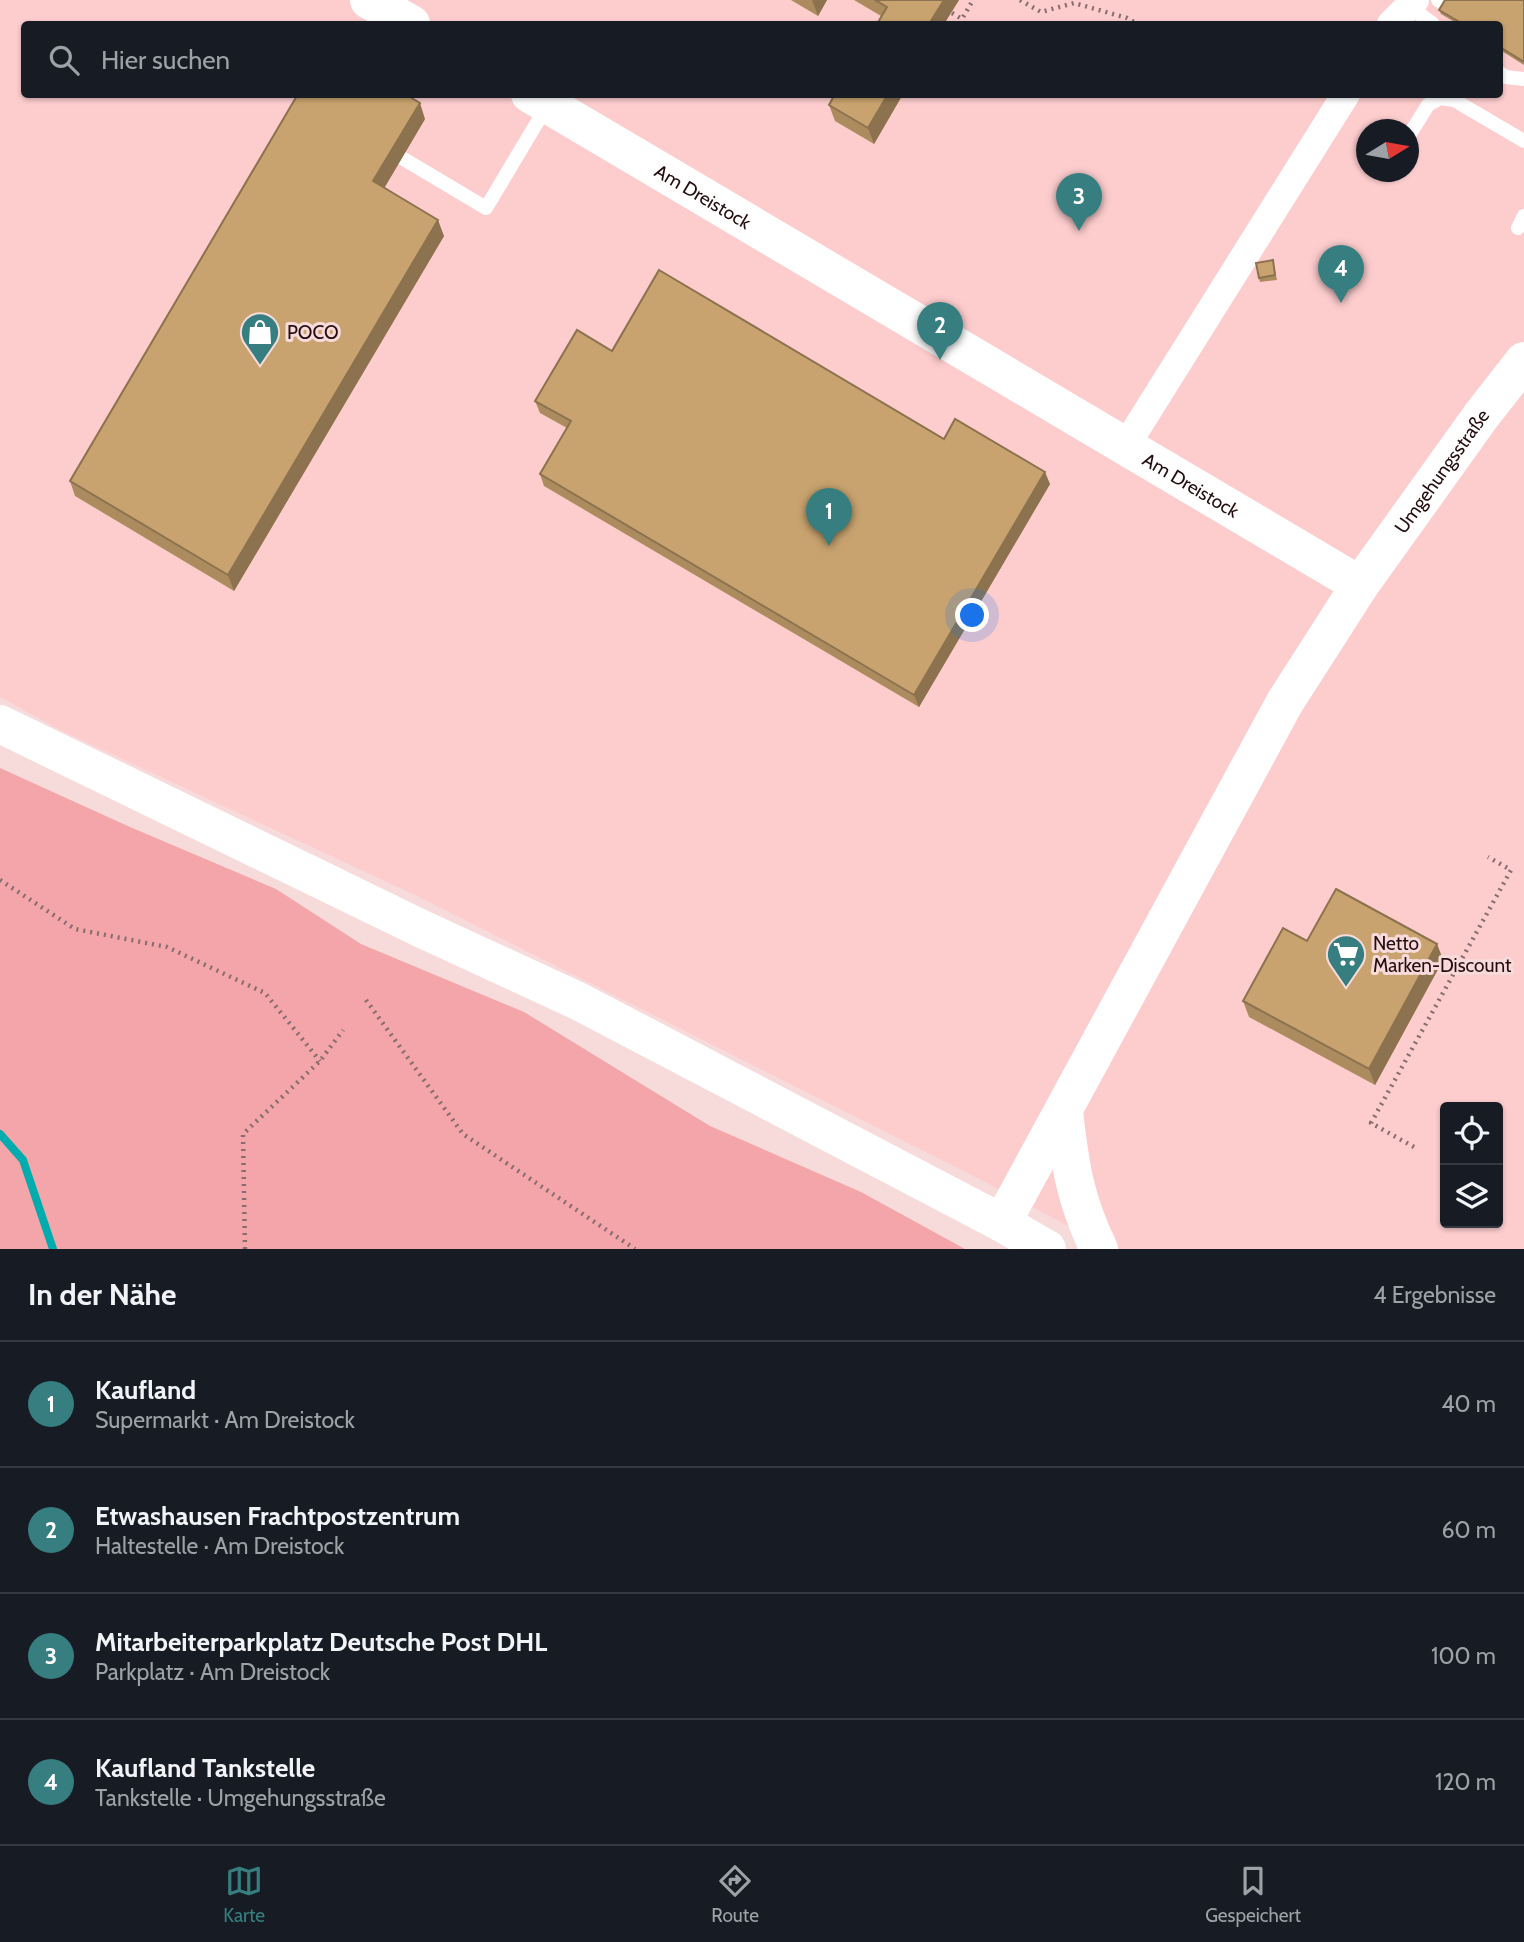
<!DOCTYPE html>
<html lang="de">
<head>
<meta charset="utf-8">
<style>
  :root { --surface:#171b24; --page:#20242c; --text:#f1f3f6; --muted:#9ea1a6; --line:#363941; --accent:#367e7f }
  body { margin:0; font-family:Cabin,sans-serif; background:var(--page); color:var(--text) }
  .controls { position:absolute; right:21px; bottom:21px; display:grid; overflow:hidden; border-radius:7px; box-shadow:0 2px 5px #0004 }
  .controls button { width:63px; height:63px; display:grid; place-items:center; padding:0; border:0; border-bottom:2px solid var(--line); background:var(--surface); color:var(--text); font:35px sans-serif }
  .compass { position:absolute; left:1356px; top:119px; width:63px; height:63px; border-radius:50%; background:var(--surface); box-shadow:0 2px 5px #0004; rotate:79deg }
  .you { position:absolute; left:973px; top:616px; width:24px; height:24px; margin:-18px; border:5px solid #fff; border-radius:50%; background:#1a73e8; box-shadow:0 0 0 10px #1a73e833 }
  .badge { display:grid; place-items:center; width:46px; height:46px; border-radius:50%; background:var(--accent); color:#fff; font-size:23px; font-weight:700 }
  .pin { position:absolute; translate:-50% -58px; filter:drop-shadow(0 2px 4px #0008) }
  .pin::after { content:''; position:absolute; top:37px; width:24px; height:21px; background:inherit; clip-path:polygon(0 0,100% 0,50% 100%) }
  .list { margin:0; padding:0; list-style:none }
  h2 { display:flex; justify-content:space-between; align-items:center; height:91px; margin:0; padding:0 28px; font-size:30px }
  h2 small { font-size:23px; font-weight:400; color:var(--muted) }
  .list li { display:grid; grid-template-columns:46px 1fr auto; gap:21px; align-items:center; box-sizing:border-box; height:126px; padding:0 28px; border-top:2px solid var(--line) }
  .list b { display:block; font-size:26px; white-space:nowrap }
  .list p { margin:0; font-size:23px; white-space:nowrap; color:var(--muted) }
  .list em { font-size:23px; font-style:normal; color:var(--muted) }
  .icon { flex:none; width:38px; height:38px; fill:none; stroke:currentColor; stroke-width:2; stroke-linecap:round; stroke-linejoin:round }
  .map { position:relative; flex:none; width:1524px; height:1249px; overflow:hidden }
  .search { position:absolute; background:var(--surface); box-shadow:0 2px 5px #0004; left:21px; right:21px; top:21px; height:77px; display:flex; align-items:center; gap:18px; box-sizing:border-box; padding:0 24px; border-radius:7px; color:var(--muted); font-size:26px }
  .sheet { height:595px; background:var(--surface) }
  nav { display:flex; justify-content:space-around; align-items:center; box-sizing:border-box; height:98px; border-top:2px solid var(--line); background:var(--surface); font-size:19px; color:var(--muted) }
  nav a { display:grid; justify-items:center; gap:4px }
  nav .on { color:var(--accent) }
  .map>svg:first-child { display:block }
</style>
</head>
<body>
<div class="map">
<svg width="1524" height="1249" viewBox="0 0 1524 1249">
  <rect width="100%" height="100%" fill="#f7dada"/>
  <!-- built -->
  <path fill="#fdcdce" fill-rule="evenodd" d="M0,0H1524V1249H1112L983,1181L415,895L62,731L0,697ZM24,24H1500V94H24ZM1366,130H1408V172H1366ZM1445,1107H1498V1223H1445Z"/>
  <!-- green -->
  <polygon fill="#f3a5a9" points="0,768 130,827 276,889 361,944 524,1012 710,1126 861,1192 965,1249 0,1249"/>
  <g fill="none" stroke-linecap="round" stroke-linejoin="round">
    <!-- stream -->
    <polyline stroke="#00acad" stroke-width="8" points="0,1134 23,1160 53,1249"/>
    <!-- path -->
    <g stroke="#876d6e" stroke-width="4.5" stroke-dasharray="2 5" stroke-linecap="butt">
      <polyline points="1020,0 1041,12 1074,3 1127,18 1138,24"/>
      <polyline points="952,13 962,19 973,0"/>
      <polyline points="0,880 75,929 167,947 265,993 320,1061"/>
      <polyline points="366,1000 463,1134 635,1249"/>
      <polyline points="1414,1147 1371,1123 1511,870 1488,857"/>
      <polyline points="245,1249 243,1134 320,1061 343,1030"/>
    </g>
    <!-- lane -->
    <g stroke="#fff" stroke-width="14">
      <polyline points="1438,0 1473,24"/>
      <polyline points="1410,7 1433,24"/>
      <polyline points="1500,73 1506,77 1524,79"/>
      <polyline points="1408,137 1428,105 1440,98 1454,100 1524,141"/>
      <polyline points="402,158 486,208 547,106"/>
      <polyline points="1518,228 1524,216"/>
    </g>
    <!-- street -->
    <g stroke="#fff" stroke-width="28">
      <polyline points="1391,24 1415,0"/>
      <polyline points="1125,447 1346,94"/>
    </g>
    <!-- secondary -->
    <g stroke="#fff" stroke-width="38">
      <polyline points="369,0 411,24"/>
      <path id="s1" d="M530,94L1360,585"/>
      <polyline points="0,724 422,929 578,1001 1002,1223 1047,1249"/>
      <path d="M1064,1112C1070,1165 1075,1200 1099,1249"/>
      <path id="s2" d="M1002,1223L1285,702L1360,585L1481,416L1524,361"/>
    </g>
  </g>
  <!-- wall -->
  <g fill="#ac8c5f">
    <polygon points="791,0 827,0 818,16"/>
    <polygon points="854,0 959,0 944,24 881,16"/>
    <polygon points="1524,0 1524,65 1500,50 1500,24 1458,24 1441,14 1439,10"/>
    <polygon points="903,94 874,144 835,121 829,105"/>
    <polygon points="425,119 384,188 444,236 234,591 75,496 70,481"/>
    <polygon points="1273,260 1277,280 1260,282 1259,278"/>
    <polygon points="612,351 944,439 1050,484 919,707 544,486 540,474 567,428 540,413 535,401"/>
    <polygon points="1307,941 1437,944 1443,960 1375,1085 1249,1017 1243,1001"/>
  </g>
  <!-- shaded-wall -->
  <g fill="#8c724e">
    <polygon points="812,0 827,0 818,16"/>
    <polygon points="944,0 959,0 944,24 929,24"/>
    <polygon points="888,94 903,94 874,144 868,128"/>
    <polygon points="420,103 425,119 379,197 373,181"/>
    <polygon points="438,220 444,236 234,591 228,575"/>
    <polygon points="1045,472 1050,484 919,707 914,695"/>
    <polygon points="1437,944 1443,960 1375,1085 1369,1069"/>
  </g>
  <!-- building -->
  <g fill="#c8a36f" stroke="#8c724e" stroke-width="2">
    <polygon points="875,0 944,0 929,24 877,24 887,7"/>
    <polygon points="1445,0 1524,0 1524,62 1500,47 1500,24 1463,24 1439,10"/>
    <polygon points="298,94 405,94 420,103 373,181 438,220 228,575 70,481"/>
    <polygon points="835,94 888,94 868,128 829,105"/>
    <polygon points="1273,260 1275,275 1259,278 1256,263"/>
    <polygon points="659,270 944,439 955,419 1045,472 914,695 540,474 571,421 535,401 577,330 612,351"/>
    <polygon points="1336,889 1437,944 1369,1069 1243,1001 1283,928 1307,941"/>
  </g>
  <!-- icons -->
  <defs>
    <g id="shop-pin" transform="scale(2.0125)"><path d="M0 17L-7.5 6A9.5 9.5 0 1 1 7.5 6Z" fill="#367e7f" stroke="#f7dada"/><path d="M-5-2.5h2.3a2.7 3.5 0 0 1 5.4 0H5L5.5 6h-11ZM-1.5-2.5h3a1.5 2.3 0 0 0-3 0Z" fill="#fff"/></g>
    <g id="supermarket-pin" transform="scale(2.0125)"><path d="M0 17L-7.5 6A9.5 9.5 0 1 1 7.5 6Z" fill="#367e7f" stroke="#f7dada"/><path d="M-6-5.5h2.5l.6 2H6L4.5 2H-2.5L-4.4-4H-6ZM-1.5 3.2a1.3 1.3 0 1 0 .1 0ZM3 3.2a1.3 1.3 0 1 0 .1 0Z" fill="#fff"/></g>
  </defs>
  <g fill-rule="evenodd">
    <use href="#shop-pin" x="260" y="332"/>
    <use href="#supermarket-pin" x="1346" y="954"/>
  </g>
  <g text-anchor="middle" stroke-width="6" stroke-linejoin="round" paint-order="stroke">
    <!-- street labels -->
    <g font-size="19" fill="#260e10" stroke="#f7dada">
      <text dy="7" stroke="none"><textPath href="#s1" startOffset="201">Am Dreistock</textPath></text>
      <text dy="7" stroke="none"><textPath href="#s2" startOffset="872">Umgehungsstraße</textPath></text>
      <text dy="7" stroke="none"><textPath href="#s1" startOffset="768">Am Dreistock</textPath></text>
    </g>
    <!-- poi labels -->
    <g font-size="19" fill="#260e10" stroke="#f7dada" text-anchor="start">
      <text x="287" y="339">POCO</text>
      <text x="1373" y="950">Netto<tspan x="1373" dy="22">Marken-Discount</tspan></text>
    </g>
  </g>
</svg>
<div class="controls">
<button><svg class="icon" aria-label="locate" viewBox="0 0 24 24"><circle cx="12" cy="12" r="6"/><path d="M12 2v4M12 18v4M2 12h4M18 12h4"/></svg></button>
<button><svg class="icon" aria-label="layers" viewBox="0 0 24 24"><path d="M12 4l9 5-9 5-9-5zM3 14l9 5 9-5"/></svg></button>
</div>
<svg class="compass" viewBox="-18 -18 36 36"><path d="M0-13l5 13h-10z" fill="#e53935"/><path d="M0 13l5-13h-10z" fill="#9ea1a6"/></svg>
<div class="you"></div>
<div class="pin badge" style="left:829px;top:546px">1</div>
<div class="pin badge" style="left:940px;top:360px">2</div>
<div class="pin badge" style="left:1079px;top:231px">3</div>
<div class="pin badge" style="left:1341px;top:303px">4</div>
<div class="search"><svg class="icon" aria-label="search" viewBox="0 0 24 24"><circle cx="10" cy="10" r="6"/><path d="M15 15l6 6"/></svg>Hier suchen</div>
</div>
<section class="sheet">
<h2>In der Nähe<small>4 Ergebnisse</small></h2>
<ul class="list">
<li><span class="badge">1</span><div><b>Kaufland</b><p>Supermarkt · Am Dreistock</p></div><em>40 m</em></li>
<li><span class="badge">2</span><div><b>Etwashausen Frachtpostzentrum</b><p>Haltestelle · Am Dreistock</p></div><em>60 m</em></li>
<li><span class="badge">3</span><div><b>Mitarbeiterparkplatz Deutsche Post DHL</b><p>Parkplatz · Am Dreistock</p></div><em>100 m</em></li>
<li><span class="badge">4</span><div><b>Kaufland Tankstelle</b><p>Tankstelle · Umgehungsstraße</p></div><em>120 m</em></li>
</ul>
</section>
<nav>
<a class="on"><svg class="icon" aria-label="map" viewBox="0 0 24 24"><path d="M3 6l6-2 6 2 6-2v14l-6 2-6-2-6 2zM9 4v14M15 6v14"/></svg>Karte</a>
<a><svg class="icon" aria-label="directions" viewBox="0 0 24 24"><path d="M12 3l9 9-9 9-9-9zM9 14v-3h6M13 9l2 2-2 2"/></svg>Route</a>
<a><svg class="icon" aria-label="saved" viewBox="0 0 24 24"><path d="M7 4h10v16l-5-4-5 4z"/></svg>Gespeichert</a>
</nav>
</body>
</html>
